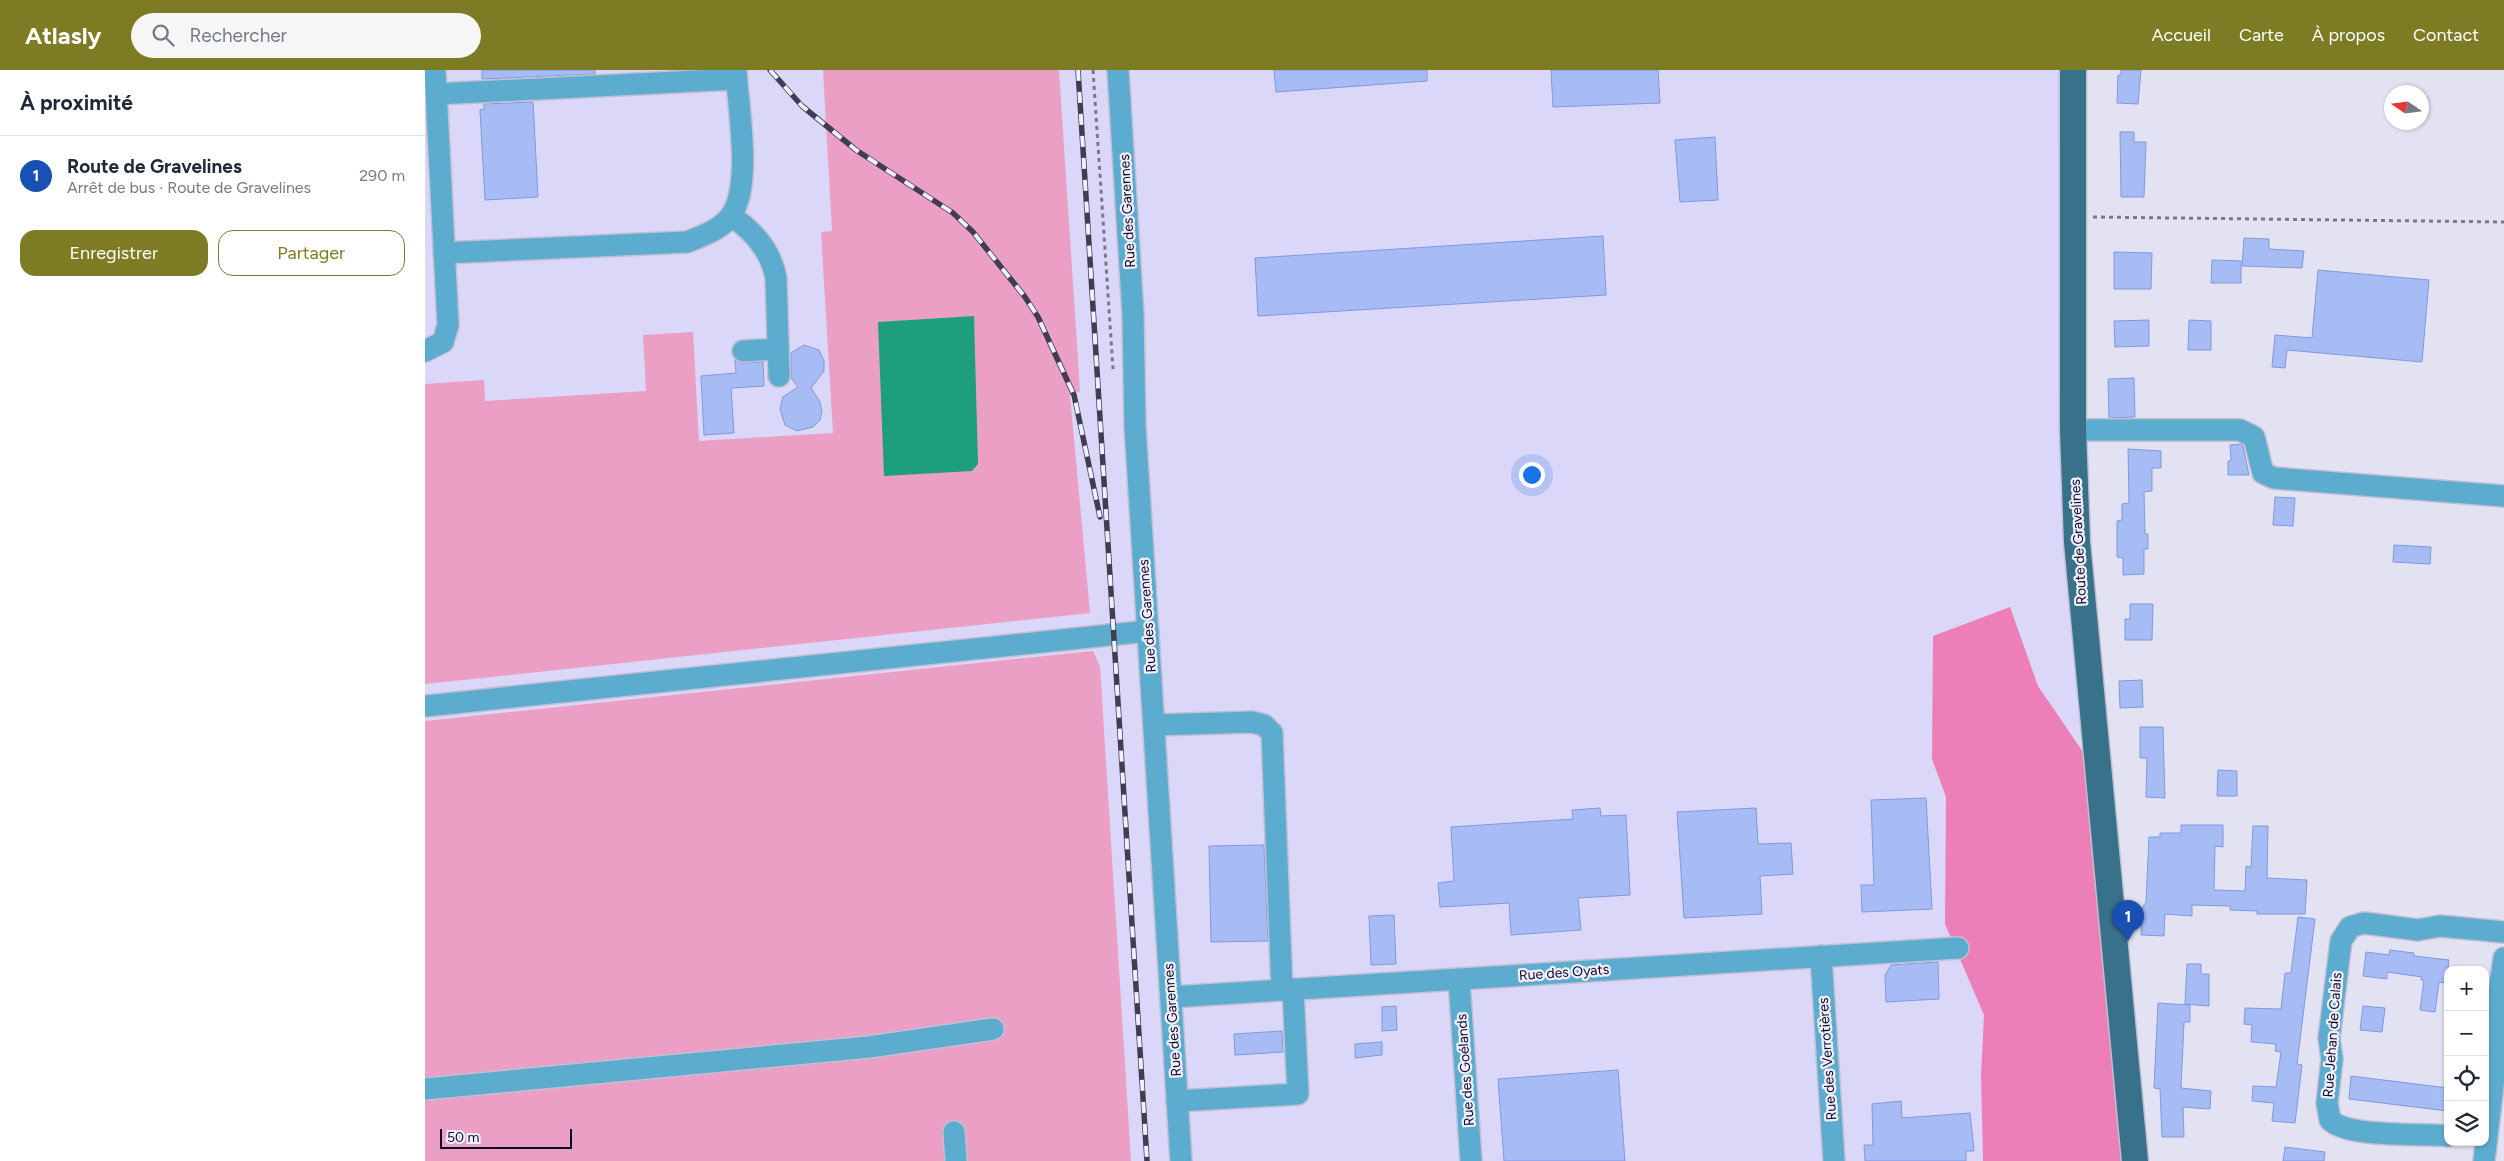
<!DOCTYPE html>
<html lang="fr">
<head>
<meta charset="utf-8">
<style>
  :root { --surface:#fff; --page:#f6f6f7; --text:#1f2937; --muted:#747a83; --line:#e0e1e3; --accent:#7d7c24 }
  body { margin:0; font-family:Figtree,sans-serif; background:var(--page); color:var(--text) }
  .controls { position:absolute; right:15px; bottom:15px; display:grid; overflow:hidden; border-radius:10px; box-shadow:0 1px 4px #0004 }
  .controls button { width:45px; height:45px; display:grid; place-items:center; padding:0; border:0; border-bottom:1px solid var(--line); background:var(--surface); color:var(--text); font:25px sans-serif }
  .compass { position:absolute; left:1959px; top:15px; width:45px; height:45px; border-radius:50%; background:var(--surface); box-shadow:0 1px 4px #0004; rotate:283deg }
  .scale { position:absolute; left:15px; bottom:12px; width:132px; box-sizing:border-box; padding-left:5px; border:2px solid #0c0721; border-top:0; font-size:14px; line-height:18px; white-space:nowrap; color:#0c0721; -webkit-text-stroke:4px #f0efff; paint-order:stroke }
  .you { position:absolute; left:1106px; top:404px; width:18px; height:18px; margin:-12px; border:4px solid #fff; border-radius:50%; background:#1a73e8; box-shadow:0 0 0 8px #1a73e833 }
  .badge { display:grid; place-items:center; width:32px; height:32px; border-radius:50%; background:var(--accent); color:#fff; font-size:16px; font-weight:700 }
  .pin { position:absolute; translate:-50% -41px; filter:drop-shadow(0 1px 2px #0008) }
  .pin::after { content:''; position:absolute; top:26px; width:18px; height:15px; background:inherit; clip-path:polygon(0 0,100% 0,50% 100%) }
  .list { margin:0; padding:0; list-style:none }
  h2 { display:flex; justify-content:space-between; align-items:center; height:65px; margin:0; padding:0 20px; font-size:21px }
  h2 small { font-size:16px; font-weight:400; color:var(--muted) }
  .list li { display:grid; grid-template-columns:32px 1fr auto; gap:15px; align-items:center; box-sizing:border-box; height:80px; padding:0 20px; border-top:1px solid var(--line) }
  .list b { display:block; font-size:19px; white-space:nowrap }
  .list p { margin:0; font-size:16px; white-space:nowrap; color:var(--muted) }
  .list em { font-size:16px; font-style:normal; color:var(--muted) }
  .actions { display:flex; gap:10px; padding:15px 20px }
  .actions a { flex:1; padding:11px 0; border:1px solid var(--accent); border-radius:15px; text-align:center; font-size:18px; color:var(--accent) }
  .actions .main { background:var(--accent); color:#fff }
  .icon { flex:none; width:28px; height:28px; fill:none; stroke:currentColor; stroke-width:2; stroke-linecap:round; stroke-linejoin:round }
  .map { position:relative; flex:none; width:2079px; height:1091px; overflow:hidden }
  header { display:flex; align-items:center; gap:30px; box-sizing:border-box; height:70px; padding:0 25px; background:var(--accent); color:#fff }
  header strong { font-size:24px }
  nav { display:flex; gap:28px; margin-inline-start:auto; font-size:18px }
  .search { width:350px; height:45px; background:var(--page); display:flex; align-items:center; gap:12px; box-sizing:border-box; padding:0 18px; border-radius:28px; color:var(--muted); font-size:19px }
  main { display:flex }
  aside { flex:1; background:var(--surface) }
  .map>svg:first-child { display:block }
</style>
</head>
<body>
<header>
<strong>Atlasly</strong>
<div class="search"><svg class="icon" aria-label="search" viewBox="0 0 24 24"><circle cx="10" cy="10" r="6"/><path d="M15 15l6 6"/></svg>Rechercher</div>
<nav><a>Accueil</a><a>Carte</a><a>À propos</a><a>Contact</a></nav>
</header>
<main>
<aside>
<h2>À proximité<small></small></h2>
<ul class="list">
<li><span class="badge" style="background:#1a4fb4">1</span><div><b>Route de Gravelines</b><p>Arrêt de bus · Route de Gravelines</p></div><em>290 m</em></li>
</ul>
<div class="actions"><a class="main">Enregistrer</a><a>Partager</a></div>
</aside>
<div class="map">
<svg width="2079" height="1091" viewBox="0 0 2079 1091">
  <rect width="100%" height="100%" fill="#e3e2f2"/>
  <!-- built -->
  <polygon fill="#dad7f9" points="0,0 1633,0 1634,376 1686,1091 0,1091"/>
  <!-- green -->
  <g fill="#ec9fc5">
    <polygon points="398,0 634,0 655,321 645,325 665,543 0,614 0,314 59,310 60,331 221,321 218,265 268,262 274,371 408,363 396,162 407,161"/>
    <polygon points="668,581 675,596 706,1091 0,1091 0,651"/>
  </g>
  <!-- forest -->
  <polygon fill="#ec7eb8" points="1585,537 1613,616 1660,685 1700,1091 1558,1091 1556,1005 1559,945 1520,854 1521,727 1507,689 1508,566"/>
  <!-- water -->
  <polygon fill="#1d9f7b" points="549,246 553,394 547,401 459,406 453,252"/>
  <!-- building -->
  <g fill="#a7bcf5" stroke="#8098de">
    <polygon points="57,0 170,0 170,4 57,9"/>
    <polygon points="849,0 1002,0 1002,11 851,22"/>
    <polygon points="1126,0 1233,0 1235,33 1128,37"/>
    <polygon points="1696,0 1716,0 1713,34 1692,33 1693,5 1696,5"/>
    <polygon points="108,32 113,127 60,130 55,40 59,39 59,34"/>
    <polygon points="1695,62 1709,62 1709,72 1721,72 1719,127 1696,127"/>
    <polygon points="1290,67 1293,130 1255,132 1250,70"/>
    <polygon points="1178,166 1181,225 833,246 830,188"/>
    <polygon points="1819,168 1844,169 1844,179 1879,181 1877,198 1817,196"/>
    <polygon points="1689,182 1727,183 1726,219 1689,219"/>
    <polygon points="1787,190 1816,191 1816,213 1786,213"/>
    <polygon points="1893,200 2004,210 1997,292 1862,280 1860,298 1847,297 1850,265 1887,268"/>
    <polygon points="1724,250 1724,276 1690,277 1689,251"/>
    <polygon points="1764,250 1786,251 1786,280 1763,280"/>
    <polygon points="379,275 394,280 399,291 399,301 386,318 395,332 397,341 395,350 388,357 372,361 360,355 355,339 358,327 373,317 366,308 366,283"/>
    <polygon points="310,290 318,293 338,292 339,316 306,318 309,363 279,365 276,306 311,303"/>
    <polygon points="1709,308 1710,347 1684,348 1683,309"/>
    <polygon points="1816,374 1818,376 1824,405 1803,405 1803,391 1806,391 1805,375"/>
    <polygon points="1703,379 1736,381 1736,398 1727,398 1727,421 1719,422 1720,464 1723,464 1723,479 1719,479 1719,504 1698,505 1698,488 1692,487 1692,451 1697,450 1697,434 1704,433"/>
    <polygon points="1850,427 1870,428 1868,456 1848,455"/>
    <polygon points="1969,475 2006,477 2005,494 1968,492"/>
    <polygon points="1705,534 1728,534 1727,570 1700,570 1700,549 1705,549"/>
    <polygon points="1717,610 1718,637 1695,638 1694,611"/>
    <polygon points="1715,657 1738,657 1740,728 1721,727 1722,688 1715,688"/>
    <polygon points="1793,700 1812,701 1812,726 1792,726"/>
    <polygon points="1501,728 1507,839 1437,842 1436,815 1449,815 1446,730"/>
    <polygon points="1175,738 1176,746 1201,745 1205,825 1153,828 1156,860 1086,865 1084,833 1015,837 1013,813 1029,811 1026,757 1148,749 1147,740"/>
    <polygon points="1331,738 1333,774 1366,773 1368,804 1335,806 1337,844 1259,848 1252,742"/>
    <polygon points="1756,755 1798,755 1798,777 1790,776 1789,820 1820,821 1821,796 1826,797 1828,756 1843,756 1842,808 1882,810 1880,844 1832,844 1832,841 1805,840 1805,836 1767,835 1767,846 1740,844 1739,866 1716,865 1717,838 1721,832 1724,767 1735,767 1735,763 1756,763"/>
    <polygon points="839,775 843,871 786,872 784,776"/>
    <polygon points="969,845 971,894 946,895 944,846"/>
    <polygon points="1873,847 1890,849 1872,994 1877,995 1870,1053 1847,1051 1849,1033 1827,1031 1828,1016 1851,1017 1856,982 1850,981 1851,974 1826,972 1827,955 1819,954 1820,938 1856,939 1860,903 1866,903"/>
    <polygon points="1965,880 1989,883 1989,886 2024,890 2021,913 2014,912 2010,942 1995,940 1999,910 1996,910 1997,907 1962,902 1962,909 1938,906 1941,882 1964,885"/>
    <polygon points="1513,892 1514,929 1461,932 1460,905 1466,895"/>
    <polygon points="1762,894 1776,894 1776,904 1784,904 1784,936 1760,934"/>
    <polygon points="1733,933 1765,935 1765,952 1759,952 1756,1018 1786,1021 1785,1039 1758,1037 1759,1067 1737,1067 1735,1019 1729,1018"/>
    <polygon points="971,936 972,960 957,961 957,937"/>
    <polygon points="1938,936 1960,938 1957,962 1935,960"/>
    <polygon points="857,961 858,982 810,985 809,964"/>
    <polygon points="957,972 957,985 930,988 930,974"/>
    <polygon points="1193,1000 1200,1091 1079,1091 1073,1009"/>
    <polygon points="1926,1006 2023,1018 2023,1041 1924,1029"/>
    <polygon points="1476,1031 1477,1048 1545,1043 1549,1081 1541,1081 1541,1091 1440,1091 1439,1075 1448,1075 1447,1034"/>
    <polygon points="1860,1077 1900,1082 1899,1091 1858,1091"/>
  </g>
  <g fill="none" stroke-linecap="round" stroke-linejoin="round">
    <!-- minor casing -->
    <g stroke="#c1bfd1" stroke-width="24">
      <g id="minor">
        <polyline points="693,0 708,245 710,356 756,1091"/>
        <polyline points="12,24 311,9"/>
        <path d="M306,146C329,161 346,181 351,208L354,306"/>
        <path d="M19,183L262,172C277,166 295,160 305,147C328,117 313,38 311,0"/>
        <polyline points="0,281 18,272 23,255 10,0"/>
        <polyline points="318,281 353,279"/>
        <polyline points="1648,360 1815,360 1829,367 1838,403 1849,408 2079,426"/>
        <polyline points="0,636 723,561"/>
        <polyline points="729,655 827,652 839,655 847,663 857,920"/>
        <polyline points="1396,886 1409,1091"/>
        <polyline points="1034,909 1046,1091"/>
        <polyline points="746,927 1533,878"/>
        <polyline points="0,1019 444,977 568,959"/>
        <polyline points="752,1031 873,1024 868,919"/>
        <polyline points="529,1062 531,1091"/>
        <path d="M2023,1066C1996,1063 1923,1068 1905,1050L1902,1033L1907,989L1904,968L1916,871L1925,857L1939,853L1993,860L2015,856L2079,862"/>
        <polyline points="2059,1091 2072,982 2071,944 2079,888"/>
      </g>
    </g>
    <!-- major casing -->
    <g stroke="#c1bfd1" stroke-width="29">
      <polyline id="major" points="1648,0 1648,360 1652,472 1710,1091"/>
    </g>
    <!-- path -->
    <g stroke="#7a778c" stroke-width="3" stroke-dasharray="4 4" stroke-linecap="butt">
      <polyline points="668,0 688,299"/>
      <polyline points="1668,147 2079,152"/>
    </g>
    <!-- minor -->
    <use href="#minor" stroke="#5caccf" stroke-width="21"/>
    <!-- major -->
    <use href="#major" stroke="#38718a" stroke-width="26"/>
    <!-- rail casing -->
    <g stroke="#403c54" stroke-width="5.5">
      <g id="rail">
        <polyline points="345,0 377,36 431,80 528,143 548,162 600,227 613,247 649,325 675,447"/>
        <polyline points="653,0 722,1091"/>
      </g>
    </g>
    <!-- rail -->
    <use href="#rail" stroke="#f0efff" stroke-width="4" stroke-dasharray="11" stroke-linecap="butt"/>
  </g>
  <g text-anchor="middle" stroke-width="4.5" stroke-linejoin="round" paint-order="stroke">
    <!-- street labels -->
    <g font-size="14" fill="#0c0721" stroke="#f0efff">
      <text transform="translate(702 141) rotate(-93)" y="5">Rue des Garennes</text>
      <text transform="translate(1653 472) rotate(-93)" y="5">Route de Gravelines</text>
      <text transform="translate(722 546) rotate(-94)" y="5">Rue des Garennes</text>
      <text transform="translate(1139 902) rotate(-4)" y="5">Rue des Oyats</text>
      <text transform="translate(747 950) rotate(-94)" y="5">Rue des Garennes</text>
      <text transform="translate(1907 965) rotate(-86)" y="5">Rue Jehan de Calais</text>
      <text transform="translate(1402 989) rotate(-94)" y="5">Rue des Verrotières</text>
      <text transform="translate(1040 1000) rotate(-94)" y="5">Rue des Goélands</text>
    </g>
  </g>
</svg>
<div class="controls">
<button>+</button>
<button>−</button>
<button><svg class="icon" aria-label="locate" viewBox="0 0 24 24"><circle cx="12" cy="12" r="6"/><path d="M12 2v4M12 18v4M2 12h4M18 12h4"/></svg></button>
<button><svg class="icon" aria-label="layers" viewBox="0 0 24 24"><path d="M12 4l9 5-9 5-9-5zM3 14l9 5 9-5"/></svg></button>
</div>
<svg class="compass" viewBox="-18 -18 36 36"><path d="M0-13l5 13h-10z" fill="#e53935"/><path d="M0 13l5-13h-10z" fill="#747a83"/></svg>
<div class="scale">50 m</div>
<div class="you"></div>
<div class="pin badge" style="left:1703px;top:871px;background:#1a4fb4">1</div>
</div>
</main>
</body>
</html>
